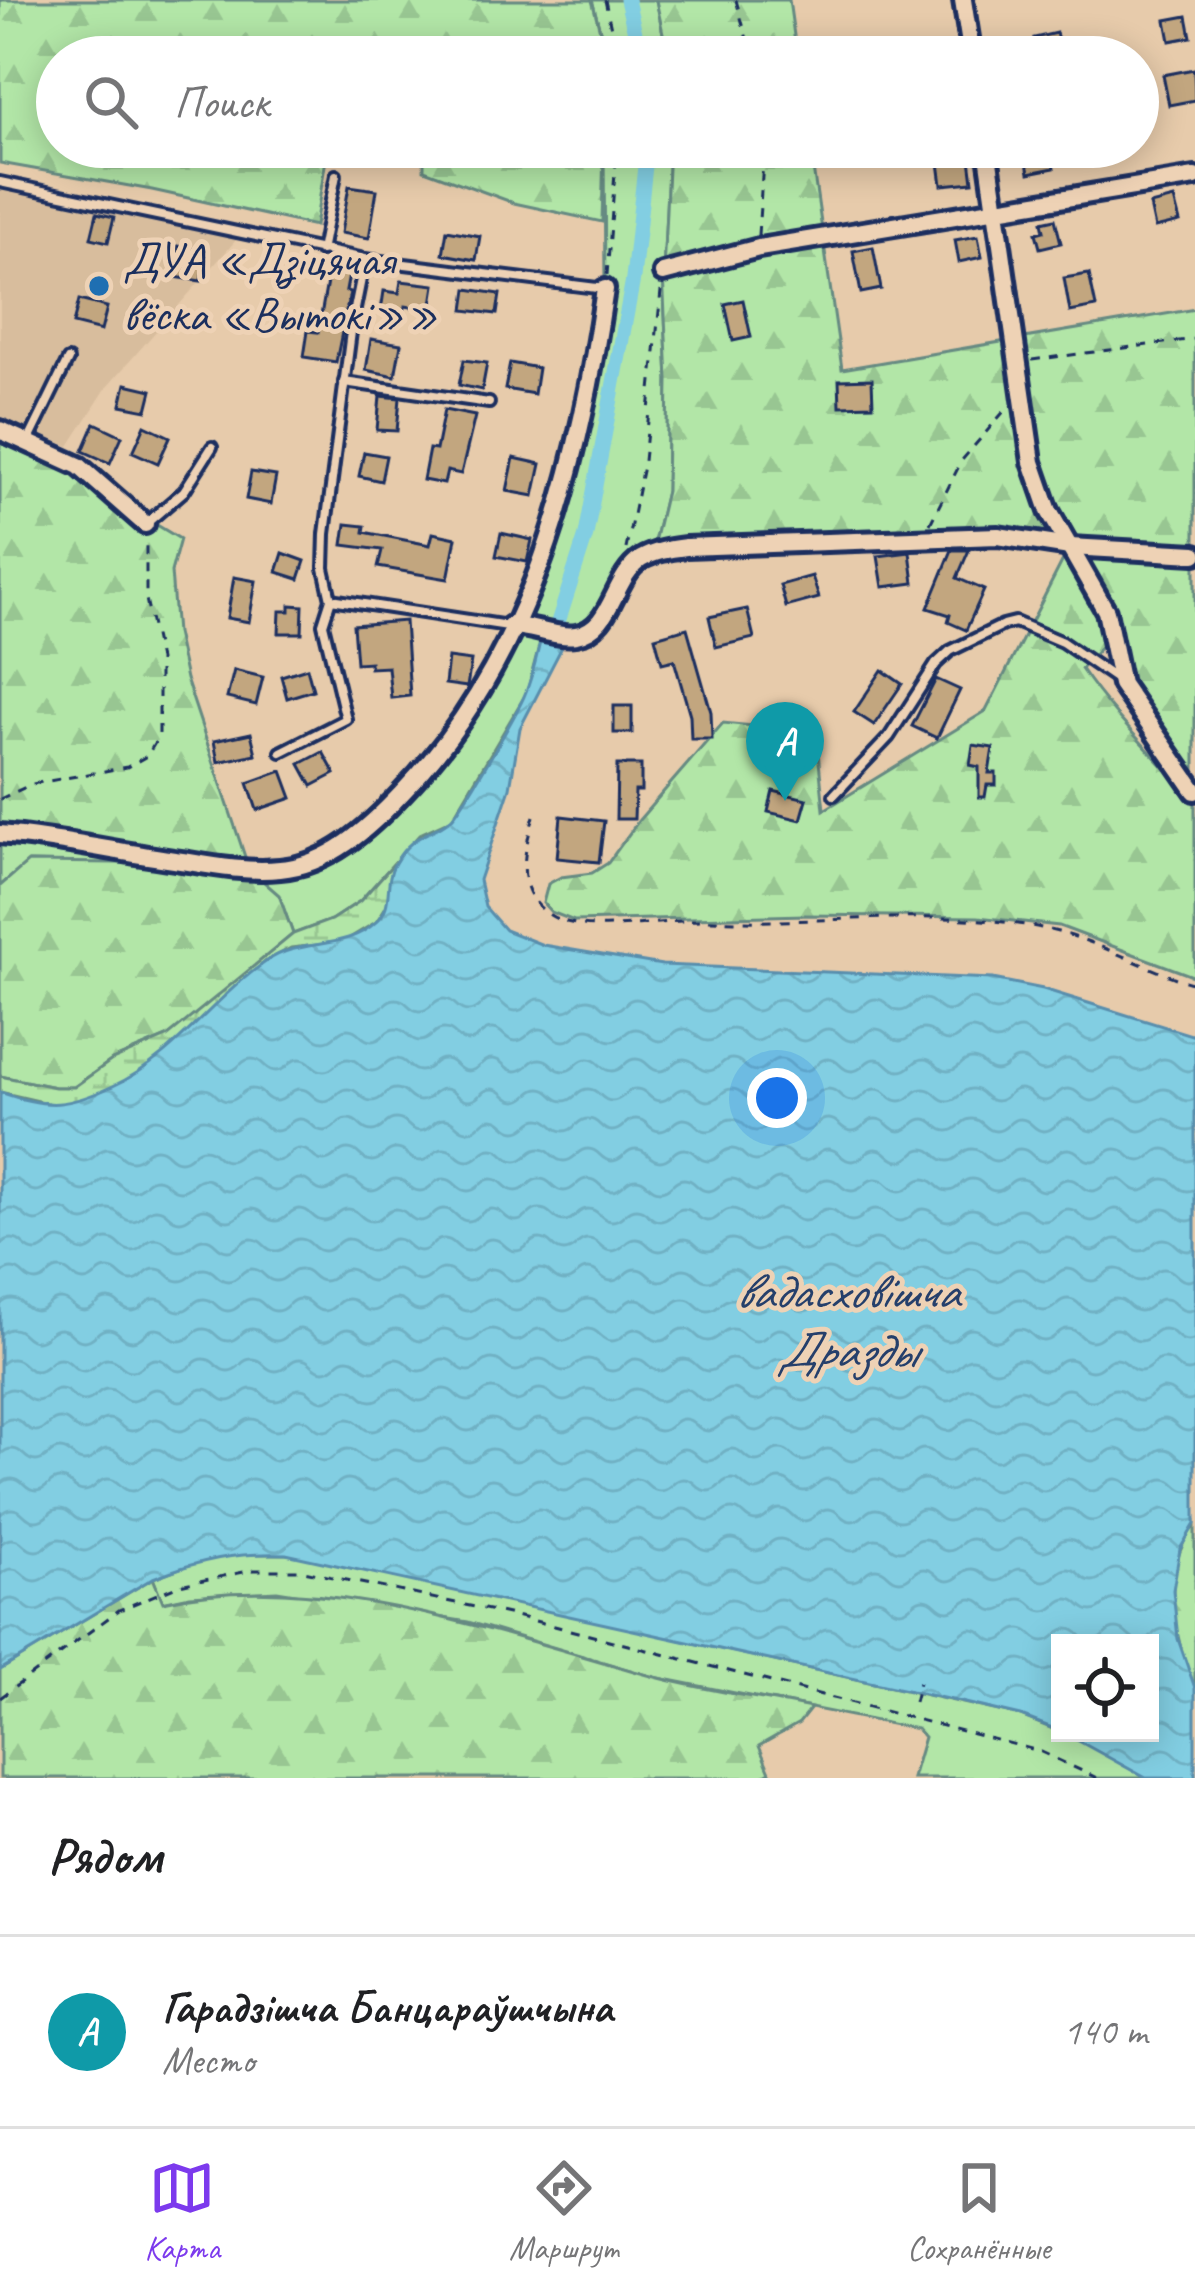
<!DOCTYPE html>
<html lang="ru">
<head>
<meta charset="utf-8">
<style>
  :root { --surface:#fff; --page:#f2f2f2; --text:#202124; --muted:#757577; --line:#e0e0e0; --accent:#7c3aed }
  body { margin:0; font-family:Caveat,sans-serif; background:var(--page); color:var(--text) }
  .controls { position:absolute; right:36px; bottom:36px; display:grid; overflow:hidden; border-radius:0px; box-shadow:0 6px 30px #0003 }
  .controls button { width:108px; height:108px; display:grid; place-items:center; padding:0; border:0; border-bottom:3px solid var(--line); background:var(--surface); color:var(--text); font:60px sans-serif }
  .you { position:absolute; left:777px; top:1098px; width:42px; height:42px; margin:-30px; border:9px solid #fff; border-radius:50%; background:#1a73e8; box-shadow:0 0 0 18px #1a73e833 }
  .badge { display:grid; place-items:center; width:78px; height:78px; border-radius:50%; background:var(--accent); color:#fff; font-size:39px; font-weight:700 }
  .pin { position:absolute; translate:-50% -99px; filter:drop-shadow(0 3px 6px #0008) }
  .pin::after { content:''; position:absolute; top:63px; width:42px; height:36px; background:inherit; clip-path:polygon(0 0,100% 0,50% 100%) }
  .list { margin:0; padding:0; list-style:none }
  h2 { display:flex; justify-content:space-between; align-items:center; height:156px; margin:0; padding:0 48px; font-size:51px }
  h2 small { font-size:39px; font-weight:400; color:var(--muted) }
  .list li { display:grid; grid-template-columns:78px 1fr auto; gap:36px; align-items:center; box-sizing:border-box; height:192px; padding:0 48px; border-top:3px solid var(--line) }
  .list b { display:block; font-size:45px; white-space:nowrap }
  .list p { margin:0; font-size:39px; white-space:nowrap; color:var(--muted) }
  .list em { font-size:39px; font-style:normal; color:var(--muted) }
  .icon { flex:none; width:66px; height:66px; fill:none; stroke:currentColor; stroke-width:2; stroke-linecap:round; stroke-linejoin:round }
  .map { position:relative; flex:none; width:1195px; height:1778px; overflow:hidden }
  .search { position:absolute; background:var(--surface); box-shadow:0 6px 30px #0003; left:36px; right:36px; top:36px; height:132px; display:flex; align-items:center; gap:30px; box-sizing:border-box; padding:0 42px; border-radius:66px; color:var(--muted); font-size:45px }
  .sheet { height:348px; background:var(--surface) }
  nav { display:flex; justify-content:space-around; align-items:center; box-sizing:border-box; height:168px; border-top:3px solid var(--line); background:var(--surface); font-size:33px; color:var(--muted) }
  nav a { display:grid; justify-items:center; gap:6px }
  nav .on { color:var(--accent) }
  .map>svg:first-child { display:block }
</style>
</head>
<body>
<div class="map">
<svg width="1195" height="1778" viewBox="0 0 1195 1778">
  <defs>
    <pattern id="forest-firs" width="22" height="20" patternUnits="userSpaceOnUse" patternTransform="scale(3)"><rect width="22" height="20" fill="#b2e6a7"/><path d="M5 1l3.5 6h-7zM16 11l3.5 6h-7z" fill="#98c692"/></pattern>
    <pattern id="wetland-marsh" width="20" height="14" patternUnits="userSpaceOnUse" patternTransform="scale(3)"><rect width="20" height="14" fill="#b2e6a7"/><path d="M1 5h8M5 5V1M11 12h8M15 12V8" fill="none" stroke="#98c692"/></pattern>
    <pattern id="water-waves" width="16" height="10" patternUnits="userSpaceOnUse" patternTransform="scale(3)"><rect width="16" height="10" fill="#82cee2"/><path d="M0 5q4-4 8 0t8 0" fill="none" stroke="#70b1c4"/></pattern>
  </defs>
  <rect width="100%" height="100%" fill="#e7cbab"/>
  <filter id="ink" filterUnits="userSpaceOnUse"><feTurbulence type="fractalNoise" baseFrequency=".00833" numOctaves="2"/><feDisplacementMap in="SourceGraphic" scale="24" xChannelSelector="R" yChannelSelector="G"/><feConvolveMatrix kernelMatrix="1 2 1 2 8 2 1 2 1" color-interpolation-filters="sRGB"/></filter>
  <g filter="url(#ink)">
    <!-- built -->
    <polygon fill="#d8bd9d" points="0,189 237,239 107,387 69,446 0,420"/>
    <!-- grass -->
    <g fill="#b2e6a7" stroke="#668a82" stroke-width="3">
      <polygon points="592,0 656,0 668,57 607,57"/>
      <polygon points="604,147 669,147 663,273 668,380 666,491 651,555 635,568 602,626 574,635 514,628 540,642 527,692 452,819 420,834 360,901 331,920 293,934 279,896 249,870 339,848 456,731 550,540 605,289"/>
      <polygon points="0,826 24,828 213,866 29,862 0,886"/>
      <polygon points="233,1554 286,1554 314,1558 1021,1716 1078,1739 1146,1778 912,1778 924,1737 917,1729 654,1677 468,1622 277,1591 190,1596 162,1602 153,1578 204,1559"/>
    </g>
    <!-- forest -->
    <g fill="url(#forest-firs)" stroke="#668a82" stroke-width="3">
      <polygon points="0,0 592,0 607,57 368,57 345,53 344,57 57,57 57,147 328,147 315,226 152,190 0,163"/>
      <polygon points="656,0 789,0 797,57 668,57"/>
      <polygon points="424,147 604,147 602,222 514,203 424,170"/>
      <path d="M669,147H810L842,369L1195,309V783L1134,687L1111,636L1081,669C1114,718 1157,757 1195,801V977L1059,926L978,917L805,915L574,921L551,912L543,903L548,884L561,877L592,873L608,863L639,820L723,723L816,732L824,810L986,711L1069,548L885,538L714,557L651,555L666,491L668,380L663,273Z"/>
      <polygon points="0,430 180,539 171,572 176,633 186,679 249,869 279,895 293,934 185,1025 167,1037 112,1060 74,1087 55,1087 0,1076 0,886 28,862 203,864 0,826"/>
      <path d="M1195,1524V1688C1174,1637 1158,1573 1195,1524Z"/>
      <path d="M153,1578L163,1602C316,1567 501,1634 648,1675C701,1690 757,1697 811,1708L799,1723L759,1746L770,1772L759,1778H0V1670Z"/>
    </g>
    <!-- wetland -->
    <polygon fill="url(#wetland-marsh)" stroke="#668a82" stroke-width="3" points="395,862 389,902 376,922 343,942 291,948 266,961 161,1058 135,1077 74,1104 60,1106 0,1092 0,1076 55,1087 74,1087 112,1060 167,1037 293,934 331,920 360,901"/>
    <!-- water -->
    <path fill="url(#water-waves)" stroke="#598ead" stroke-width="3" d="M540,642L562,647L520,728L510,788L479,880L485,907L505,930L543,945L662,965L993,979L1043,989L1195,1036V1524L1180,1549L1173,1590L1178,1639L1195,1688V1778H1146L1064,1733H1150V1643H1060V1731L1021,1716L961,1702L286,1554C238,1552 198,1560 153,1578L0,1670V1092C48,1109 68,1107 113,1086C176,1057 211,999 267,961C301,937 344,952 376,922C395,905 383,883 395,863C412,833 430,836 451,819C460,812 519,710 525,694C532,678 536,659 540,642Z"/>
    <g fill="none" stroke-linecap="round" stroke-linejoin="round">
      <!-- canal -->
      <g stroke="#82cee2" stroke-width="15">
        <polyline points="627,0 641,57"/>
        <polyline points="551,644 586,535 633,279 647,147"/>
      </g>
    </g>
    <!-- building -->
    <g fill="#c2a67f" stroke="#1b2f5e" stroke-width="3">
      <polygon points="1187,16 1191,37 1170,41 1166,20"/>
      <polygon points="1056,33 1062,54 1039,57 1034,38"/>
      <polygon points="1194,69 1195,100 1169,105 1163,75"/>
      <polygon points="1024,147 1050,147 1054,168 1029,173"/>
      <polygon points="969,151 973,182 942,185 938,155"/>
      <polygon points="349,186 377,190 369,238 341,233"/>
      <polygon points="1174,199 1180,222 1155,228 1150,205"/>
      <polygon points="97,213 114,217 108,242 91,238"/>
      <polygon points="1055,219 1061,243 1040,248 1036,233 1044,231 1042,222"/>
      <polygon points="447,230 480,236 476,260 443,254"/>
      <polygon points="978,236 982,257 959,262 955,240"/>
      <polygon points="178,246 206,251 201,281 174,277"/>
      <polygon points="873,247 881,289 861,293 853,251"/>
      <polygon points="329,271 349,275 346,291 350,292 336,362 304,357 308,331 318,332"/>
      <polygon points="1089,274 1096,307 1070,312 1064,278"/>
      <polygon points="401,281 435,285 431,310 405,306 404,314 381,311 384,291 399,293"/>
      <polygon points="467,289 500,294 497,314 464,310"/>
      <polygon points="79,300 107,307 101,331 73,324"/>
      <polygon points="743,300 751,337 733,341 725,304"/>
      <polygon points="371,339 401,344 395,376 366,370"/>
      <polygon points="464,360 487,363 482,390 459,385"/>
      <polygon points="510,363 538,368 534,394 505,389"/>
      <polygon points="872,379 873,405 840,406 839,380"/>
      <polygon points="126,384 152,390 147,410 121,405"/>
      <polygon points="380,396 400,398 397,431 377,430"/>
      <polygon points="444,410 475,416 461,474 447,471 444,484 423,480 429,449 436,450"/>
      <polygon points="95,423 122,436 110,463 83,451"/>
      <polygon points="145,425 170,437 158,463 133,452"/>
      <polygon points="364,452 386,456 381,481 359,476"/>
      <polygon points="514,458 541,464 534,496 507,491"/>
      <polygon points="251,472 276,476 271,504 246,499"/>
      <polygon points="346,524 365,526 364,532 430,545 433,533 456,538 448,579 378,567 382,550 343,545"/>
      <polygon points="501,533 532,540 527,562 496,556"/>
      <polygon points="952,550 969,550 957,578 984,590 966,630 948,622 950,615 928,608"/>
      <polygon points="910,552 914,583 883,587 878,556"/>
      <polygon points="283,553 305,561 299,579 277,572"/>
      <polygon points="812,576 819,598 786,607 780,585"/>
      <polygon points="234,577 256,581 249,622 227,618"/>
      <polygon points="290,605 303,606 302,633 279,633 280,611 290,611"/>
      <polygon points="747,609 754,638 716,647 709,617"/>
      <polygon points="405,621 410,696 391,698 388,667 370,668 370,662 356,663 353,625"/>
      <polygon points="687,628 711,712 712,739 691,739 690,715 674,660 662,663 655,637"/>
      <polygon points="448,658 471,661 467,687 445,684"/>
      <polygon points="307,668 313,690 287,698 281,676"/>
      <polygon points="234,670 263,677 256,705 227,698"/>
      <polygon points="882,670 902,684 874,725 854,712"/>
      <polygon points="936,679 960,690 937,738 912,726"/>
      <rect x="614" y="706" width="18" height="27"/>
      <polygon points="251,733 256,754 218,762 214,741"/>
      <polygon points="973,745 993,748 989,773 996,773 996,785 987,785 985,797 979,797 979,767 970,765"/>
      <polygon points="323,752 335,774 312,786 300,764"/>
      <polygon points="617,765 641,765 641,791 635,791 634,819 616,819"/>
      <polygon points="282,771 292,798 257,810 248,783"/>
      <polygon points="773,791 807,799 801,820 768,812"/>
      <polygon points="561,816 604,821 599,862 557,858"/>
    </g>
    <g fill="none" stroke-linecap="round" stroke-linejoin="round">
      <!-- lane casing -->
      <g stroke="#1b2f5e" stroke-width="16">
        <g id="lane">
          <polyline points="0,182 365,259 605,289"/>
          <polyline points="321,251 336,175"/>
          <polyline points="344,382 489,403"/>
          <polyline points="28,442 68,360"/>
          <polyline points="148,522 184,491 212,447"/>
          <polyline points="331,599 508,626"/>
          <polyline points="281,752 346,719 323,624 331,599 324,568 325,534 352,324 365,259"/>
          <polyline points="834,795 889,737 936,664 950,651 1003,625 1015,622 1062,642 1116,679"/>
        </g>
      </g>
      <!-- street casing -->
      <g stroke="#1b2f5e" stroke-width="26">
        <g id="street">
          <polyline points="963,0 972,57"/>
          <polyline points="987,147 1032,462 1049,511 1106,611 1121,684 1195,791"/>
          <polyline points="663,273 759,248 1195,177"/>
          <polyline points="0,430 79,466 145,524"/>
          <path d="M511,626C532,626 556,638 576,635C613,629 612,578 641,559C655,551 670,549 686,547L998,536L1070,547L1195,554"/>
          <path d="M0,834C63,839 126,854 189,862C218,867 250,872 280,869C329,865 369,828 401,794C532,659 579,470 605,289"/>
        </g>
      </g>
      <!-- path -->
      <g stroke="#1b2f5e" stroke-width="3" stroke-dasharray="9 9" stroke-linecap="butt">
        <polyline points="605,0 617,57"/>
        <polyline points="736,0 752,57"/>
        <polyline points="758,235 764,147"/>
        <polyline points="607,275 617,147"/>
        <polyline points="1032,360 1195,339"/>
        <polyline points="930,524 962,460 1007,408"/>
        <polyline points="626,549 644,461 661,291"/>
        <polyline points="0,799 32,784 127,767 147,756 159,736 159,660 146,599 146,540"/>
        <path d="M534,816C524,852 513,891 550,915C585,938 668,918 712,920C819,926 957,905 1058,932C1105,944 1148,971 1195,984"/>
        <polyline points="0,1698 119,1610 179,1585 254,1570 299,1570 508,1614 1039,1751 1097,1778"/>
        <polyline points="914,1702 919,1682"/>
      </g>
      <!-- lane -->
      <use href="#lane" stroke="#eed2b5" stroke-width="8"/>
      <!-- street -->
      <use href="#street" stroke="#eed2b5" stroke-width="16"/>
    </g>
  </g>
  <!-- markers -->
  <circle fill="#1f6fb2" stroke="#eed2b5" stroke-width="4.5" cx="99" cy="286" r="12"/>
  <g text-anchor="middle" stroke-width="10" stroke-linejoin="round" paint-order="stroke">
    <!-- poi labels -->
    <g font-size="48" fill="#1b2f5e" stroke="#eed2b5" text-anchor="start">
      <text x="123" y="275">ДУА «Дзіцячая<tspan x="123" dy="55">вёска «Вытокі»»</tspan></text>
    </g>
    <!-- water labels -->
    <g font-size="51" font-style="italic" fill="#253f6b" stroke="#eed2b5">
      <text x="847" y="1308">вадасховішча<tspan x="847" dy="59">Дразды</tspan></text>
    </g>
  </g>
</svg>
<div class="controls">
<button><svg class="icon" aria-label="locate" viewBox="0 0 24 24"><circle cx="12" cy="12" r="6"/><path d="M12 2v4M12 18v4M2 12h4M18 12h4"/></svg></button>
</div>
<div class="you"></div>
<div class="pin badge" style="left:785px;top:801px;background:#0f9aa8">A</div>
<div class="search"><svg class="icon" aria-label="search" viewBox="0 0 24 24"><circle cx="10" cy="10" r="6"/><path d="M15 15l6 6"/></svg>Поиск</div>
</div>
<section class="sheet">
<h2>Рядом<small></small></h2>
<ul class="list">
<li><span class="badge" style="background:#0f9aa8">A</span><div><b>Гарадзішча Банцараўшчына</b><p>Место</p></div><em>140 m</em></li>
</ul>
</section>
<nav>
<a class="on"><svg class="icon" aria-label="map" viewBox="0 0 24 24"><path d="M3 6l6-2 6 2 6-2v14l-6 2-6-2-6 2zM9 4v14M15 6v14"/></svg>Карта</a>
<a><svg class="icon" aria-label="directions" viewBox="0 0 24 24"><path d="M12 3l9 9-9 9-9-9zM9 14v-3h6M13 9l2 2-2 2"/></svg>Маршрут</a>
<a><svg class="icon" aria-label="saved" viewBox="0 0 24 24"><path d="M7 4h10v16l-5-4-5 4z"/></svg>Сохранённые</a>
</nav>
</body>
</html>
